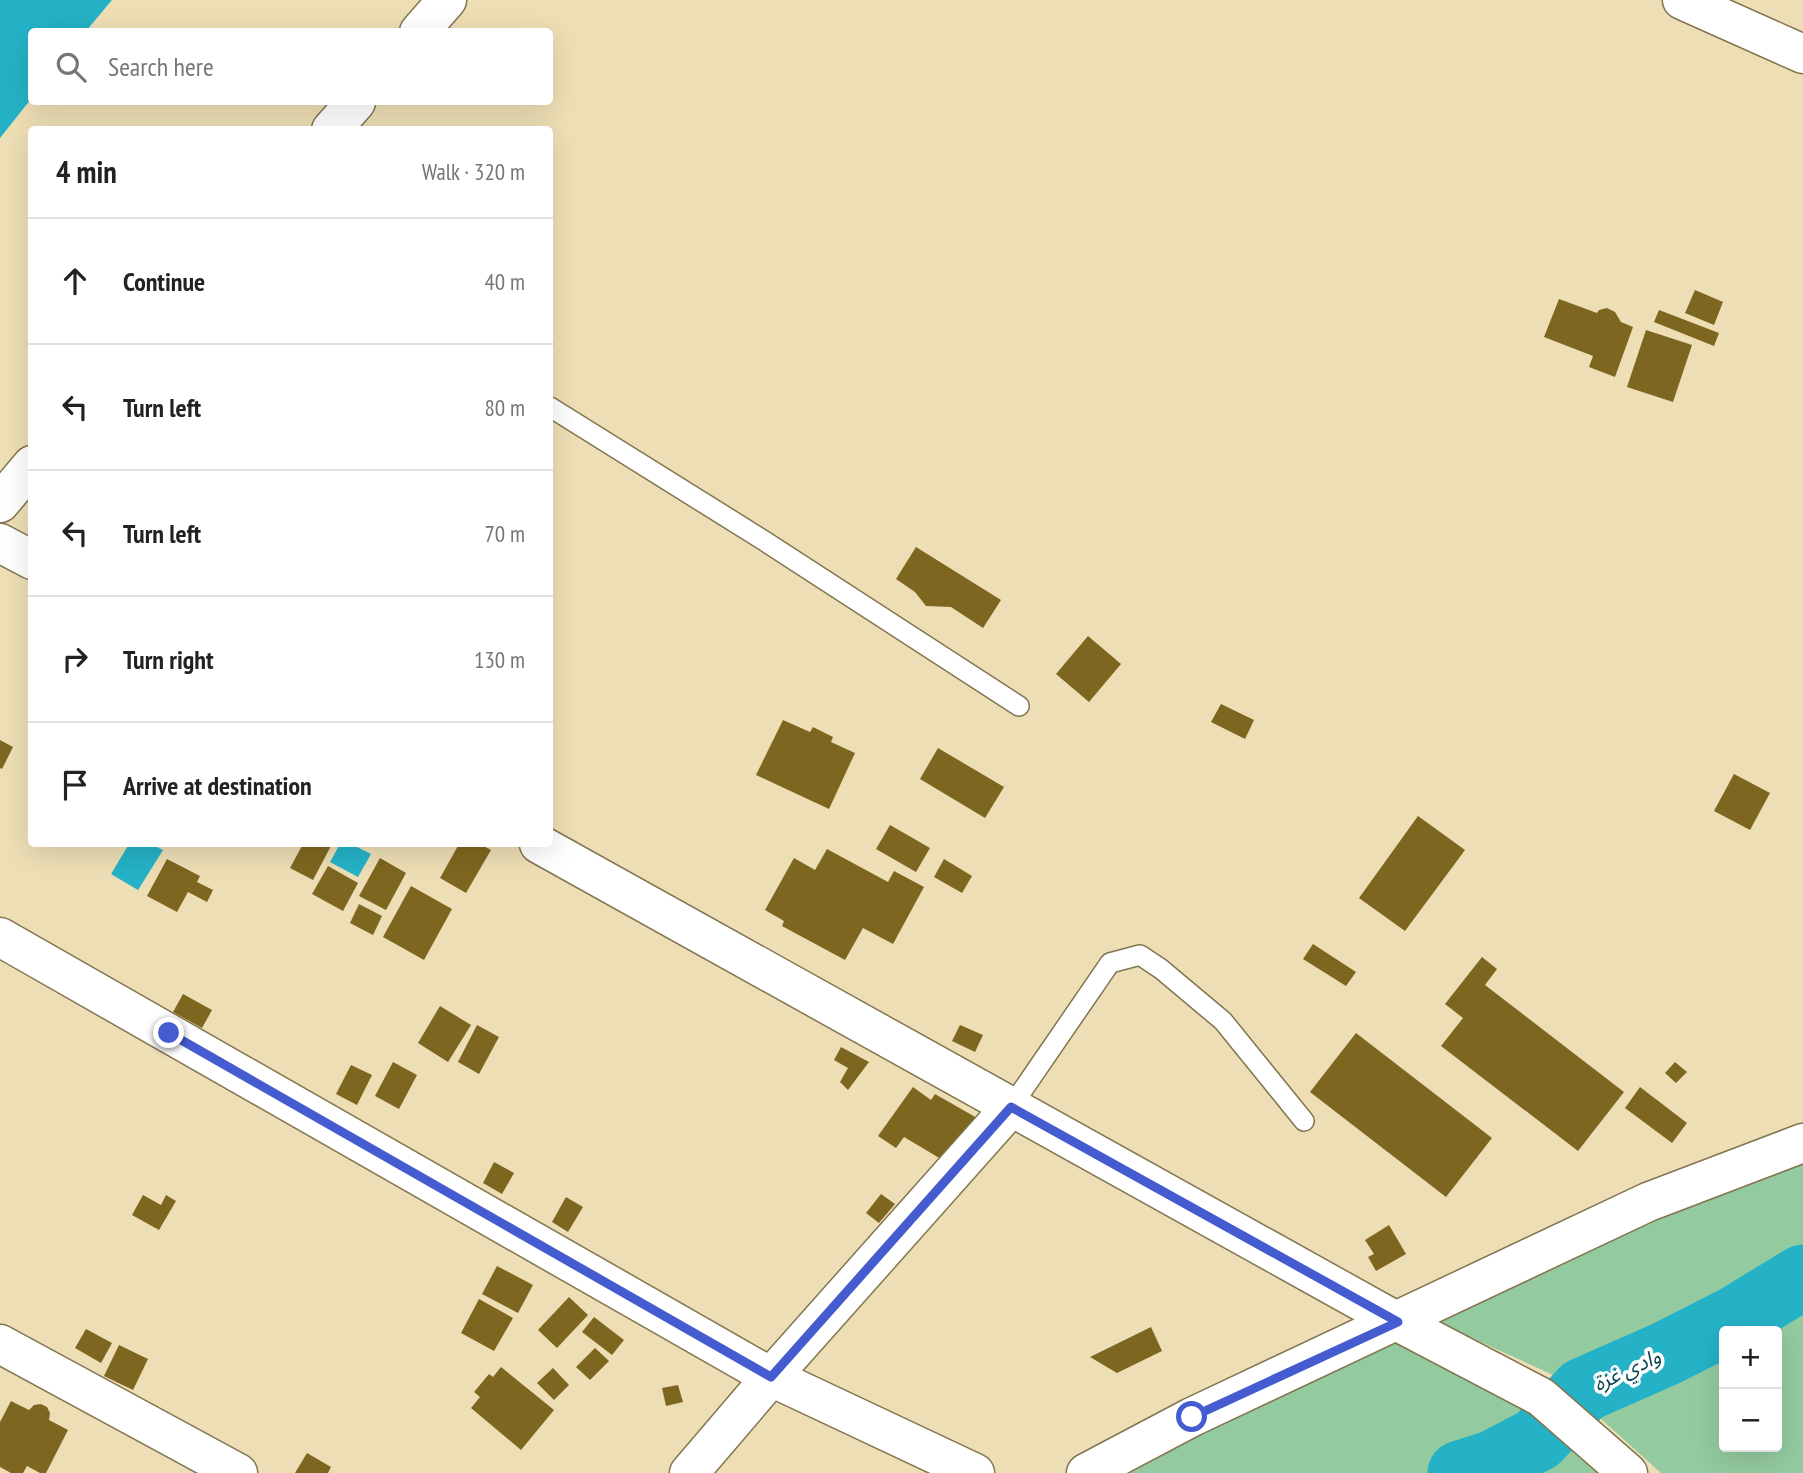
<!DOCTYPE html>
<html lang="en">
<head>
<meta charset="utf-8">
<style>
  :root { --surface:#fff; --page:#f2f2f2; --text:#222; --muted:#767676; --line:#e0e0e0 }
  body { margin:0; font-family:"PT Sans Narrow","Noto Sans Arabic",sans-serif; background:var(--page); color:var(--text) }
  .controls { position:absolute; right:21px; bottom:21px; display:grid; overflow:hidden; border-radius:7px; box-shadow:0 7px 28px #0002 }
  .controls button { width:63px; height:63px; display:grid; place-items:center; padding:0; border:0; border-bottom:2px solid var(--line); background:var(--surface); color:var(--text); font:35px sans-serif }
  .stop { position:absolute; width:21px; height:21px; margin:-16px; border:5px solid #445ccf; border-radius:50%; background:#fff }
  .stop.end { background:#445ccf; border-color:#fff; box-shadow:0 2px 7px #0008 }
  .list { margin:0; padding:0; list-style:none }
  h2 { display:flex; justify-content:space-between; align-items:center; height:91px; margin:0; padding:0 28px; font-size:30px }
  h2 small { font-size:23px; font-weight:400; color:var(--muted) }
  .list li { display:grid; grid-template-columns:46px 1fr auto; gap:21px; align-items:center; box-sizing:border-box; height:126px; padding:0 28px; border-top:2px solid var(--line) }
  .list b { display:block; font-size:26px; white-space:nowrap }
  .list em { font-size:23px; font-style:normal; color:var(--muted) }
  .icon { flex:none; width:38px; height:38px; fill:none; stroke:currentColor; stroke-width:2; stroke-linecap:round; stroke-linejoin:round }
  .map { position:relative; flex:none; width:1803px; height:1473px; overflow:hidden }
  .search { position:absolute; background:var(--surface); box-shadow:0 7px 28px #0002; left:28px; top:28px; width:525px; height:77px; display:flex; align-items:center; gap:18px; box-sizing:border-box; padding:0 24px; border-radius:7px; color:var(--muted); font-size:26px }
  .panel { position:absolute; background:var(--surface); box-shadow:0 7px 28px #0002; left:28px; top:126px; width:525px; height:721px; border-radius:7px }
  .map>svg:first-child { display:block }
</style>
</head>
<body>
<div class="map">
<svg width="1803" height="1473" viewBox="0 0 1803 1473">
  <rect width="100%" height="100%" fill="#eddeb5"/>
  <!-- green -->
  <g fill="#94ca9f" fill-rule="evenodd">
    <path d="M1803,1159V1473H1661L1551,1374L1439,1323L1652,1219ZM1724,1331H1777V1447H1724Z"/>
    <polygon points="1396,1339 1530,1411 1598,1473 1118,1473"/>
  </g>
  <!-- water -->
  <g fill="#25b2c7">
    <polygon points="0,0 112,0 86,31 32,32 31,99 0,138"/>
    <polygon points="129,844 151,844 163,850 138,890 111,874"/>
    <polygon points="340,844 351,844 371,854 358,877 330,862"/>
  </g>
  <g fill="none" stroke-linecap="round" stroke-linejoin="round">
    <!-- river -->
    <polyline stroke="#25b2c7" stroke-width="65" points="1460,1473 1492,1463 1538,1439 1583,1390 1665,1354 1734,1319 1803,1277"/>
  </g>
  <!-- building -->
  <g fill="#7d661f">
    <polygon points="1695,290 1723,302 1714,325 1685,313"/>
    <polygon points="1559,299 1597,313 1599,310 1607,308 1615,312 1621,322 1633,327 1615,377 1589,367 1593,356 1544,337"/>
    <polygon points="1659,310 1719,333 1714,346 1654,322"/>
    <polygon points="1646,330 1692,345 1673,402 1627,387"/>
    <polygon points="916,547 1001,600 983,628 951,607 926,606 915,592 896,579"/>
    <polygon points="1088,636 1121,664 1089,702 1056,674"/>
    <polygon points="1221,704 1254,720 1245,739 1211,722"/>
    <polygon points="783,720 810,732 813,727 833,737 831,742 855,753 829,809 756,775"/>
    <polygon points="0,740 13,747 2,769 0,768"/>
    <polygon points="938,748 1004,787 985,818 920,779"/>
    <polygon points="1734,774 1770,793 1750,830 1714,811"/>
    <polygon points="1418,816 1465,850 1405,931 1359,898"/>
    <polygon points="890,825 930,848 916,872 876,849"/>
    <polygon points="303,844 332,844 313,880 290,868"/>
    <polygon points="459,844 480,844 491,850 466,893 440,878"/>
    <polygon points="827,849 888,882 894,871 924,887 893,944 863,928 845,960 782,926 784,921 765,910 794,858 815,870"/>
    <polygon points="380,858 406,873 386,910 359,896"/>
    <polygon points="167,859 200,876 197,882 213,890 207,902 188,892 177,912 147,896"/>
    <polygon points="944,859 972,876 962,893 934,877"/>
    <polygon points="328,866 358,883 343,911 312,894"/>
    <polygon points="411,886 452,909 424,960 383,937"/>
    <polygon points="359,904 382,916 373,935 350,923"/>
    <polygon points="1313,944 1356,972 1346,986 1303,959"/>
    <polygon points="1482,957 1497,969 1485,985 1624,1092 1578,1151 1441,1046 1463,1018 1445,1004"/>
    <polygon points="183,994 212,1010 202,1028 173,1012"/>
    <polygon points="440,1006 471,1025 448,1062 418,1043"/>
    <polygon points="477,1025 499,1037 479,1074 458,1062"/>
    <polygon points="960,1025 983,1035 975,1052 952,1041"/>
    <polygon points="1356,1033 1492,1138 1446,1197 1310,1092"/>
    <polygon points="841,1047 869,1062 848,1090 840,1082 848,1068 834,1060"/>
    <polygon points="393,1062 417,1075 399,1109 375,1096"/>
    <polygon points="1675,1062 1687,1072 1676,1083 1665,1073"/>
    <polygon points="351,1065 372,1075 357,1105 336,1094"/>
    <polygon points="913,1087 931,1100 935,1094 977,1118 941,1159 904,1137 896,1148 878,1136"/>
    <polygon points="1640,1087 1687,1123 1672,1143 1625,1108"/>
    <polygon points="494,1162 514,1173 502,1194 483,1183"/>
    <polygon points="881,1194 895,1204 879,1223 866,1213"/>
    <polygon points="143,1195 161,1205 166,1195 176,1201 159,1230 132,1215"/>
    <polygon points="566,1197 583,1207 568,1232 552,1222"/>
    <polygon points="1389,1225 1406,1254 1376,1271 1368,1257 1374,1254 1365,1240"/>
    <polygon points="497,1266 533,1285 518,1313 482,1294"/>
    <polygon points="569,1297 588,1315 557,1348 538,1330"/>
    <polygon points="479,1299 513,1318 494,1351 461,1333"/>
    <polygon points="594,1317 624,1340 612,1355 582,1332"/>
    <polygon points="1151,1327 1162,1351 1117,1373 1090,1357"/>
    <polygon points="86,1329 112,1343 101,1363 75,1348"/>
    <polygon points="119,1345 148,1359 133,1390 104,1376"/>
    <polygon points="595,1348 609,1361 590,1380 576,1367"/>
    <polygon points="501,1367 554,1410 521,1450 471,1408 480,1397 474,1392 489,1374 493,1377"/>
    <polygon points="553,1368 569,1385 554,1400 537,1383"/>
    <polygon points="678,1385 683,1402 666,1406 662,1388"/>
    <polygon points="11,1401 29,1410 34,1405 41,1404 47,1407 50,1413 49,1420 68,1430 46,1473 40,1473 27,1466 23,1473 11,1473 0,1467 0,1422"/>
    <polygon points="307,1453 331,1467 328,1473 295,1473"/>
  </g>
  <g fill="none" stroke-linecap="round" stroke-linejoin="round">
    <!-- lane casing -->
    <g stroke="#82754f" stroke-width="22">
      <g id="lane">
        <polyline points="550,407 763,540 1019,706"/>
        <polyline points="1011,1107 1110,963 1140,955 1161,969 1223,1021 1304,1121"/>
      </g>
    </g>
    <!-- street casing -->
    <g stroke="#82754f" stroke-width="41">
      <g id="street">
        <polyline points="1682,0 1803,54"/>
        <polyline points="0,543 32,560"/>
        <polyline points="539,844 1398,1322 1541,1397 1628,1473"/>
        <polyline points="0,937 771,1377 975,1473"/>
        <polyline points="0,1344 238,1473"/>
        <polyline points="689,1473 771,1377 1011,1107"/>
        <polyline points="1086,1473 1192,1417 1648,1202 1803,1143"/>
      </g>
    </g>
    <!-- secondary casing -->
    <g stroke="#82754f" stroke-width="41">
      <g id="secondary">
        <polyline points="419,32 447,0"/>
        <polyline points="331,130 356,102"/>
        <polyline points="0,503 32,465"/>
      </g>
    </g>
    <!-- lane -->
    <use href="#lane" stroke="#fff" stroke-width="19"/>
    <!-- street -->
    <use href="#street" stroke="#fff" stroke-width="38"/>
    <!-- secondary -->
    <use href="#secondary" stroke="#fff" stroke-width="38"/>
  </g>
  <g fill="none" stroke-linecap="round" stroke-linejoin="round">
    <!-- route -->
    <polyline stroke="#445ccf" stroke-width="9" points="169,1033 771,1377 1011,1107 1398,1322 1192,1417"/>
  </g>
  <g text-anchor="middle" stroke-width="7" stroke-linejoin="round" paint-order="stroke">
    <!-- water labels -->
    <g font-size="21" font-style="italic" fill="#0f4851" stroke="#fff">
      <text transform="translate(1627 1370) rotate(-25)" y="7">وادي غزة</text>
    </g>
  </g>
</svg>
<div class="controls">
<button>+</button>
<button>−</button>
</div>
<div class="stop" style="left:1192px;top:1417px"></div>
<div class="stop end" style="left:169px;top:1033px"></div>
<div class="search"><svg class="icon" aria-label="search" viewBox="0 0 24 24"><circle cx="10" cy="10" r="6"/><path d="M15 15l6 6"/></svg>Search here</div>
<section class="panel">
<h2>4 min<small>Walk · 320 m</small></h2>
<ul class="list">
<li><svg class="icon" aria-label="ahead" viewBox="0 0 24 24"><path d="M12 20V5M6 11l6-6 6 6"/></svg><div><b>Continue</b></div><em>40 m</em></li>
<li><svg class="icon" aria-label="left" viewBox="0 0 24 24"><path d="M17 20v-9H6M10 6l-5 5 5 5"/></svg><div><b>Turn left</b></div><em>80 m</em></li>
<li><svg class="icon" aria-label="left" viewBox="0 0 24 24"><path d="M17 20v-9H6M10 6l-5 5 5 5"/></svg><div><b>Turn left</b></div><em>70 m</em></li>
<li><svg class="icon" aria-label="right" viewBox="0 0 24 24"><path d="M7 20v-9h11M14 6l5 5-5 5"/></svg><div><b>Turn right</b></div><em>130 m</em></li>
<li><svg class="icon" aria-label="arrive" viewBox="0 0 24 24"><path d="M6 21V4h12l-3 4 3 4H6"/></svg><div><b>Arrive at destination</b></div></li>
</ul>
</section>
</div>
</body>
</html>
